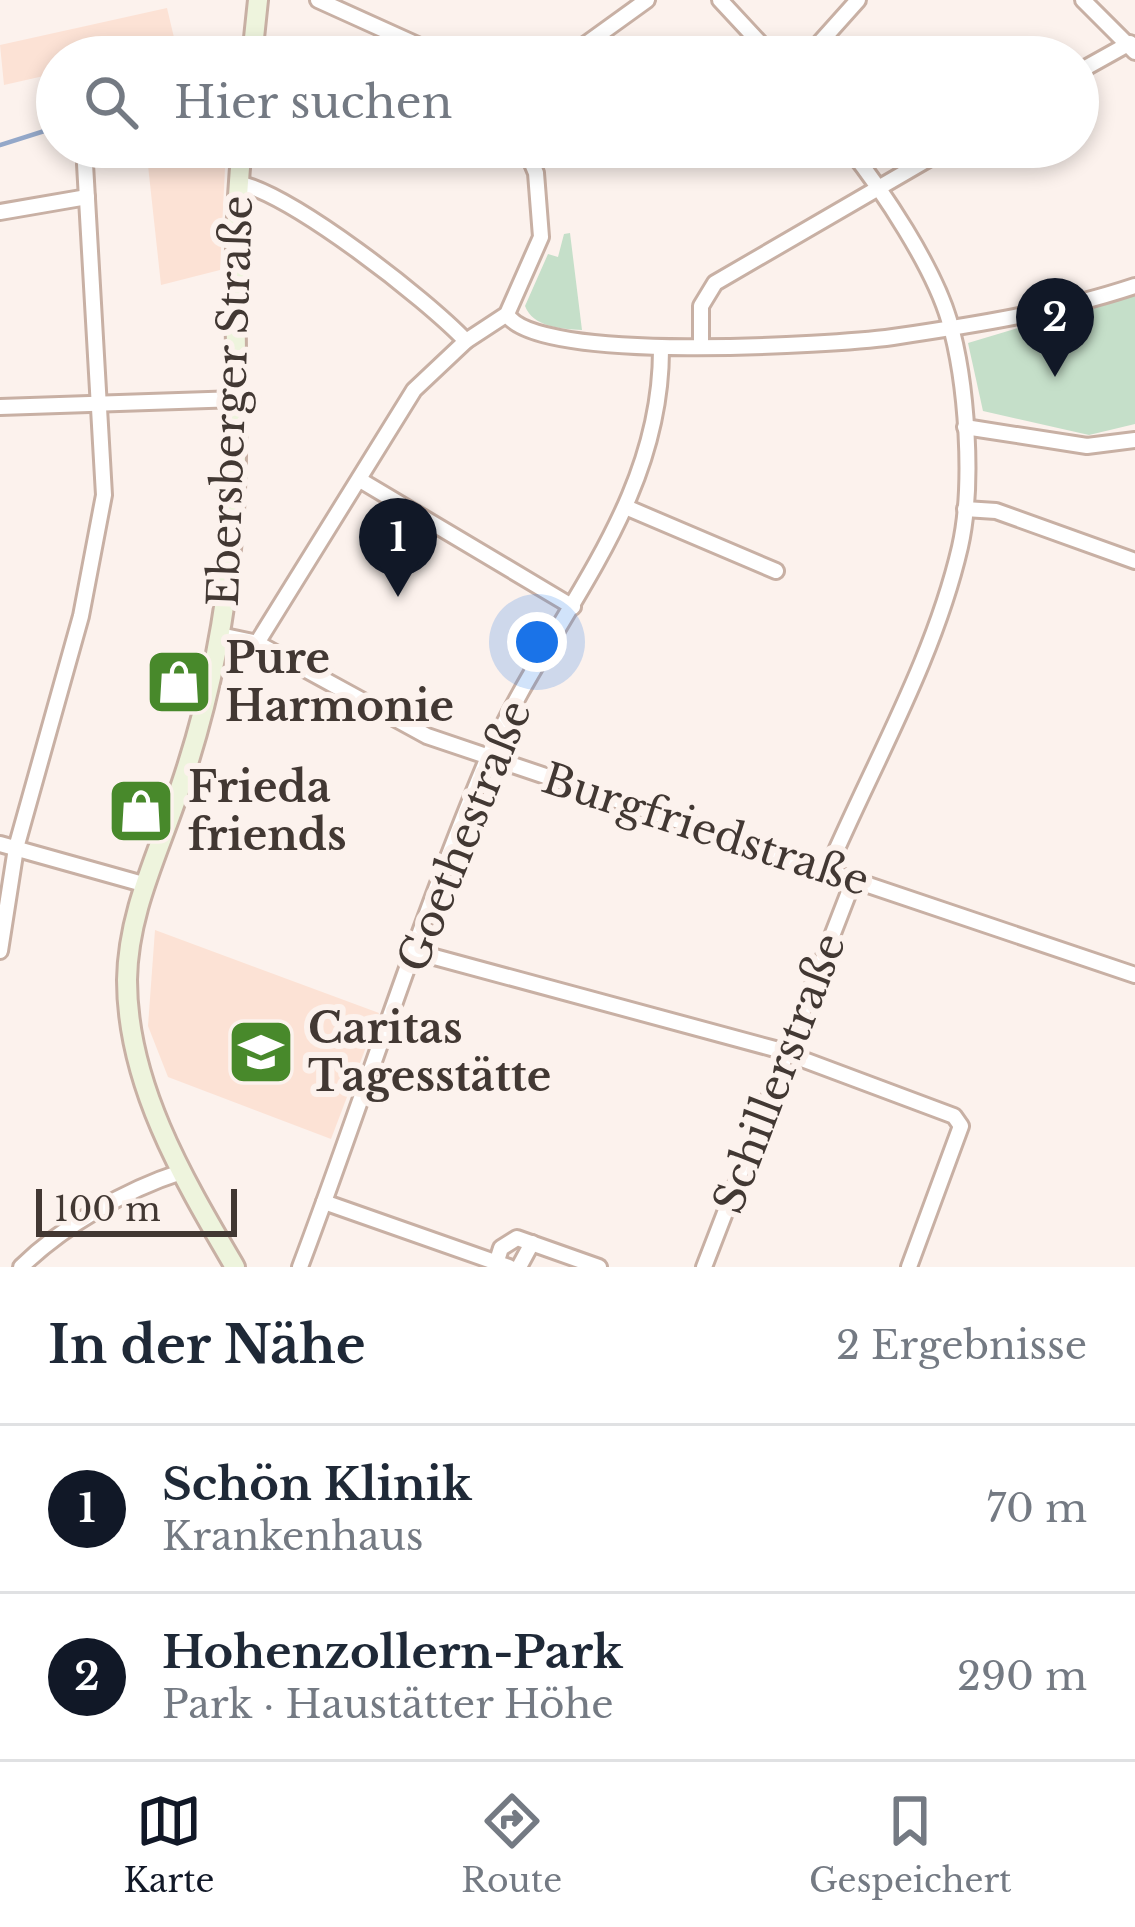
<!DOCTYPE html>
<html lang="de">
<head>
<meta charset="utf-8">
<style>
  :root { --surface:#fff; --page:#f6f6f7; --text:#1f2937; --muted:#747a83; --line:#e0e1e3; --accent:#111827 }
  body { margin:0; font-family:"Libre Baskerville",serif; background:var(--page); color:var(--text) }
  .scale { position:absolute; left:36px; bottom:30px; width:201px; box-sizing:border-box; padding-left:12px; border:6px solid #423833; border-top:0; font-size:33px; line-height:42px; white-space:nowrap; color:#423833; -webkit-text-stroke:9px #fcf2ed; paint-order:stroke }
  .you { position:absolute; left:537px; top:642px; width:42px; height:42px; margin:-30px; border:9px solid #fff; border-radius:50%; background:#1a73e8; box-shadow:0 0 0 18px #1a73e833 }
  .badge { display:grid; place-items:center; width:78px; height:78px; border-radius:50%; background:var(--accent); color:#fff; font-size:39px; font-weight:700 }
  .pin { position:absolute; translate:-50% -99px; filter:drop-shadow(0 3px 6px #0008) }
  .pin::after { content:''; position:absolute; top:63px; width:42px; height:36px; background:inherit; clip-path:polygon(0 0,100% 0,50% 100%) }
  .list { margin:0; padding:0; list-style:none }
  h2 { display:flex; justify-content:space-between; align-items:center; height:156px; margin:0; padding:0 48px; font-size:51px }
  h2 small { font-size:39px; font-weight:400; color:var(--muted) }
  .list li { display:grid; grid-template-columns:78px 1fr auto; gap:36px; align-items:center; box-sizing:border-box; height:168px; padding:0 48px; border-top:3px solid var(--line) }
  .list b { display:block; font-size:45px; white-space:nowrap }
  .list p { margin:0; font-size:39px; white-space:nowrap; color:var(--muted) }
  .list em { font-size:39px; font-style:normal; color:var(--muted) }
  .icon { flex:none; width:66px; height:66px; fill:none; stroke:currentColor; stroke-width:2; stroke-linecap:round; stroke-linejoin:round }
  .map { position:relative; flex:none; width:1135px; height:1267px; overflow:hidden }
  .search { position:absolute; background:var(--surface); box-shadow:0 6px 18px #0003; left:36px; right:36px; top:36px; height:132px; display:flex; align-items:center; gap:30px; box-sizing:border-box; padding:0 42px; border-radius:66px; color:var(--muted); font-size:45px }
  .sheet { height:492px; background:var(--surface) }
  nav { display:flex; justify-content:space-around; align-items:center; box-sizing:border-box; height:168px; border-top:3px solid var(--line); background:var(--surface); font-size:33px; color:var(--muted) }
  nav a { display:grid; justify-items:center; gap:6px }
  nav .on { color:var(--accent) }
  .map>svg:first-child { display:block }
</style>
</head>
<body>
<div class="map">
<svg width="1135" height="1267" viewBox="0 0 1135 1267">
  <rect width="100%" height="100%" fill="#fcf2ed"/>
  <!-- built -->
  <g fill="#fce2d5">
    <polygon points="167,8 176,46 127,57 57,57 57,73 4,85 0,45"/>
    <polygon points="146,147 226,147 220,270 161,285"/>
    <polygon points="155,930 379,1013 331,1139 168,1077 148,1026"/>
  </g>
  <!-- green -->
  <g fill="#c5dfc9">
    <path d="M570,233L582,330C561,329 533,327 525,306L548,254L558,257L564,234Z"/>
    <polygon points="1135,293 1135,424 1089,435 983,411 968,343"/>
  </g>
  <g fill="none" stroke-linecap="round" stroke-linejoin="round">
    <!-- stream -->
    <polyline stroke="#94a8c9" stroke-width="4.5" points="0,145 57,127"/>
    <!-- street casing -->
    <g stroke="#c8b0a4" stroke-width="20">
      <g id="street">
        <polyline points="318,0 444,57"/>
        <polyline points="720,0 773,57"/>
        <polyline points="1083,0 1135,52"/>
        <polyline points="568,57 647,0"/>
        <polyline points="807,57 858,0"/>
        <polyline points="1078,72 1130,43"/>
        <path d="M238,183C293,195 425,298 466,341"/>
        <polyline points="0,212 87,197"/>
        <path d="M507,314C532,364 835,345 893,337C974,325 1057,312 1135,286"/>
        <polyline points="701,346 701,306 715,283 949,147"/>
        <polyline points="0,407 238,399"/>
        <polyline points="965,427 1087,446 1135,440"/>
        <polyline points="360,480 573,607"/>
        <polyline points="628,508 776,571"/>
        <polyline points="965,509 996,511 1135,561"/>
        <polyline points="220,635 257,643 427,736 1135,975"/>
        <polyline points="257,643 414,390 466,341 507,314 541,237 536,173 525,147"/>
        <polyline points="0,844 143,884"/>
        <path d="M828,869C873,764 934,659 960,547C974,485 967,382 949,320C933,266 883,191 848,147"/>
        <polyline points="0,951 16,848 81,616 104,495 85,164"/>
        <polyline points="416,952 775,1049 954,1116 961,1126 909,1267"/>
        <polyline points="324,1202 509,1267"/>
        <path d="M21,1267C63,1226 125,1190 181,1172"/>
        <path d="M300,1267C363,1100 417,927 486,762C546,621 662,510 661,348"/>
        <polyline points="495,1267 501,1248 517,1238 599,1267"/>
        <polyline points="519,1267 532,1243"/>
        <polyline points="704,1267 854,879"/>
      </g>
    </g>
    <!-- secondary casing -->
    <g stroke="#c8b0a4" stroke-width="24">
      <g id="secondary">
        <polyline points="252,57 258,0"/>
        <path d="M235,1267C184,1180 127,1085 127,980C128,911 159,852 180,788C207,709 225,622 232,539C243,408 228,277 242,147"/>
      </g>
    </g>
    <!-- street -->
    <use href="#street" stroke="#fff" stroke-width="14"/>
    <!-- secondary -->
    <use href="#secondary" stroke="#eef4dd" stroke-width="18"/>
  </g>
  <!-- icons -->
  <defs>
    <g id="shop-square" transform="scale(3.45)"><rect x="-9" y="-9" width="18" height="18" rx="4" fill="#48892b" stroke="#fcf2ed"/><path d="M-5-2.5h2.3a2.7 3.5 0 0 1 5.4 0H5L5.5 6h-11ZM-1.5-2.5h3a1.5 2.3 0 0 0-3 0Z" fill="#fff"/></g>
    <g id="school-square" transform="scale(3.45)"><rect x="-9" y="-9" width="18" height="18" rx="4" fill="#48892b" stroke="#fcf2ed"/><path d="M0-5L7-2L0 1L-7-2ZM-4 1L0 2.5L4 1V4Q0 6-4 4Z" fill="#fff"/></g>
  </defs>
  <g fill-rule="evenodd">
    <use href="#shop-square" x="179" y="682"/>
    <use href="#shop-square" x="141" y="811"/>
    <use href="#school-square" x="261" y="1052"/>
  </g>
  <g text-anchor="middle" stroke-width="12" stroke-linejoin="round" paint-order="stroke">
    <!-- street labels -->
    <g font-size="42" fill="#423833" stroke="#fcf2ed">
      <text transform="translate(230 401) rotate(-88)" y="15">Ebersberger Straße</text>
      <text transform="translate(706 829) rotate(18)" y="15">Burgfriedstraße</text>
      <text transform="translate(464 836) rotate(-68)" y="15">Goethestraße</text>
      <text transform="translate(779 1073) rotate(-69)" y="15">Schillerstraße</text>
    </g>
    <!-- poi labels -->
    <g font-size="42" font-weight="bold" fill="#423833" stroke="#fcf2ed" text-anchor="start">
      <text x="225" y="673">Pure<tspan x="225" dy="48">Harmonie</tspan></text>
      <text x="188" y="802">Frieda<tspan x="188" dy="48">friends</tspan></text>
      <text x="308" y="1043">Caritas<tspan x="308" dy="48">Tagesstätte</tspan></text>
    </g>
  </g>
</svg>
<div class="scale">100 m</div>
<div class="you"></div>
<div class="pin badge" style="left:398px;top:597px">1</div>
<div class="pin badge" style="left:1055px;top:377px">2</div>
<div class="search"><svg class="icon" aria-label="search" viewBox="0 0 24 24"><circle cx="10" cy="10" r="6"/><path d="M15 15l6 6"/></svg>Hier suchen</div>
</div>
<section class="sheet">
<h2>In der Nähe<small>2 Ergebnisse</small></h2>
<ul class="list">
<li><span class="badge">1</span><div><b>Schön Klinik</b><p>Krankenhaus</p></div><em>70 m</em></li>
<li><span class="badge">2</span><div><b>Hohenzollern-Park</b><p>Park · Haustätter Höhe</p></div><em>290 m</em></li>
</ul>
</section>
<nav>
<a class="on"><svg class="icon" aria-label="map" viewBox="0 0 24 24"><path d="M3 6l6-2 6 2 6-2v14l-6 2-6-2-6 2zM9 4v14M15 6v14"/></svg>Karte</a>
<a><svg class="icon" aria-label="directions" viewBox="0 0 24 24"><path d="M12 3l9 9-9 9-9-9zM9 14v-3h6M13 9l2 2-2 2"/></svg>Route</a>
<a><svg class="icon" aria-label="saved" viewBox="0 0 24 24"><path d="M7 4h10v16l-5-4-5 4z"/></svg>Gespeichert</a>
</nav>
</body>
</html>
